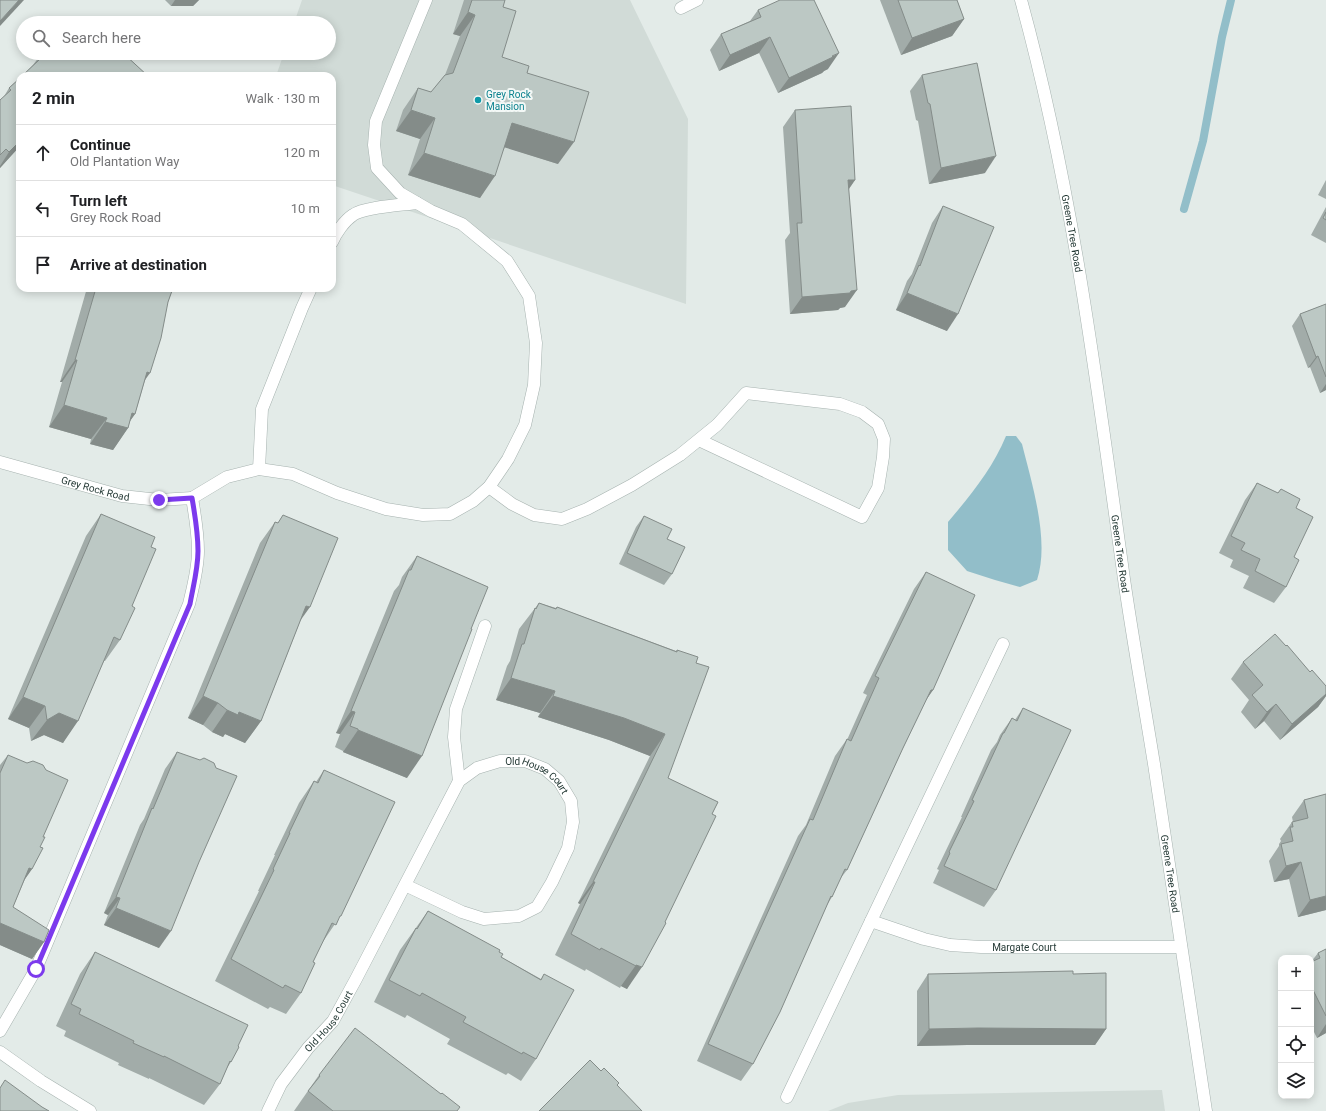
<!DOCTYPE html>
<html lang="en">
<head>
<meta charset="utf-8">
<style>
  :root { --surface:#fff; --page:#f6f6f6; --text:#202124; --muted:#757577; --line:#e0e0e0 }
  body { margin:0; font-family:Roboto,sans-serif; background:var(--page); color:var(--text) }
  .controls { position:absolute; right:12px; bottom:12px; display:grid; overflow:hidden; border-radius:8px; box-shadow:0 2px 10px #0003 }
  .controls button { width:36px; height:36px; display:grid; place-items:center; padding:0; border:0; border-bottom:1px solid var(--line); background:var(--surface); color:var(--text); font:20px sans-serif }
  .stop { position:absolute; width:12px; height:12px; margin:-9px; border:3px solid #7c3aed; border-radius:50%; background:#fff }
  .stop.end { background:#7c3aed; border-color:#fff; box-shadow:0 1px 4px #0008 }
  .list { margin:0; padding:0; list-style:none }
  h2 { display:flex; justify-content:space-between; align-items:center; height:52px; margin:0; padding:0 16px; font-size:17px }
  h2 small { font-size:13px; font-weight:400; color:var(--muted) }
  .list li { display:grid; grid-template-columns:26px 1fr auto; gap:12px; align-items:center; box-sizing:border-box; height:56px; padding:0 16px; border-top:1px solid var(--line) }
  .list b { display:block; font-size:15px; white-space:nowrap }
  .list p { margin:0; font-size:13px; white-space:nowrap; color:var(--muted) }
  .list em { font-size:13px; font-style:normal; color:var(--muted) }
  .icon { flex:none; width:22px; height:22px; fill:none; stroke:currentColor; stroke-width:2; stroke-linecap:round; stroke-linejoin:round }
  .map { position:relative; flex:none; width:1326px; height:1111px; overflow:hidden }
  .search { position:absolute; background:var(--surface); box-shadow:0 2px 10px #0003; left:16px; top:16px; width:320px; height:44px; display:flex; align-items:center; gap:10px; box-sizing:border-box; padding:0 14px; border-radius:22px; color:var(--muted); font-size:15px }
  .panel { position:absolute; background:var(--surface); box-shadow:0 2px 10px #0003; left:16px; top:72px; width:320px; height:220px; border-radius:12px }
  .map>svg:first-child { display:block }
</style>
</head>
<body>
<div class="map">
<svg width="1326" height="1111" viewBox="0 0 1326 1111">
  <rect width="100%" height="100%" fill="#e3ebe8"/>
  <!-- built -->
  <g fill="#d1dbd7">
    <polygon points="302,0 630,0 688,119 686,304 332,185 332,76 276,76 284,53 329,53 329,23 294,23"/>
    <polygon points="1162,1090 1165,1111 828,1111 848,1103 898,1095"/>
  </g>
  <!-- water -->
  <path fill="#92bec9" d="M1006,436H1016L1022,444C1032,484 1050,541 1037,580L1020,587L995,580L967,571L948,550V522C970,496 993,468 1006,436Z"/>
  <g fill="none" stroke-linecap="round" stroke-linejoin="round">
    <!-- stream -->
    <polyline stroke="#92bec9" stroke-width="8" points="1184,209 1203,141 1222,37 1231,0"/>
    <!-- service casing -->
    <g stroke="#a6b2af" stroke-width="13">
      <g id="service">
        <path d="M332,242C336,233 344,221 353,215C364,207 402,205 417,203"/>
        <polyline points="259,469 262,409 302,308 311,288"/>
        <polyline points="489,487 512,504 534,515 562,519 587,509 632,485 680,455 717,425 746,393 840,404 862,412 878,424 884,439 883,457 878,488 862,517 699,440"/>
        <polyline points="192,498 227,477 259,469 293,474 337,493 386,509 423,515 450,514 473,501 489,487 508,459 525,425 534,385 536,343 529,296 507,261 462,224 431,211 400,193 377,168 374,145 376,121 426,0"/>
        <polyline points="459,781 454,737 456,709 485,626"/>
      </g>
    </g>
    <!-- minor casing -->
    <g stroke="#a6b2af" stroke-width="13">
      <g id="minor">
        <polyline points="681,8 697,0"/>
        <path id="s1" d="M0,462L122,496L159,500L192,498C195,515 198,533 198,551C198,569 193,587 189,604L36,969L0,1031"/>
        <path id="s2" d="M871,921L924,939L950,945L981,947H1181"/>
        <polyline points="0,1052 41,1081 90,1111"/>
        <polyline points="787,1097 1003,644"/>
        <path id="s3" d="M268,1111L281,1084L308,1048L333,1021L356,979L459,781L477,768L500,761H525L545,769L559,781L571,801L573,822L568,848L552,882L537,907L519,916L484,919L462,912L405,885"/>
      </g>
    </g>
    <!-- tertiary casing -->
    <g stroke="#a6b2af" stroke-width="13">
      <g id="tertiary">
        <path id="s4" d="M1021,0C1073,189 1097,385 1124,579C1133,641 1144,702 1154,764C1172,879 1188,995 1206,1111"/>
      </g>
    </g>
    <!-- service -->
    <use href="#service" stroke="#fff" stroke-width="12"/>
    <!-- minor -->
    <use href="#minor" stroke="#fff" stroke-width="12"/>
    <!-- tertiary -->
    <use href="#tertiary" stroke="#fff" stroke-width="12"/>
  </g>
  <!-- wall -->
  <g fill="#a2aca9">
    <polygon points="165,0 199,0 193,6 171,6"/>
    <polygon points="464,0 505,0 503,7 502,57 527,73 558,164 505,147 480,198 408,175 420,139 396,131 403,110 418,88 431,92 445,75 460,36 453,34"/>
    <polygon points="880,0 957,0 964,19 952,36 901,55"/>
    <polygon points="758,10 828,69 824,71 822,73 778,93 759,53 719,71 710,50 721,34 750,21"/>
    <polygon points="39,57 148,76 22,76 33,65"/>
    <polygon points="922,75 985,173 929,184 918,121 916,120 910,91"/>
    <polygon points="20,78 20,146 0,168 0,100 3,98 9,88"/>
    <polygon points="795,110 855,180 849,189 845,307 840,308 838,310 790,314 785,240 790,233 783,127"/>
    <polygon points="1326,180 1326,199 1318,195"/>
    <polygon points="943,206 947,331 896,310 907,281 912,274 932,223"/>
    <polygon points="1326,207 1326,243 1311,235"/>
    <polygon points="87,288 173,288 168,302 135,414 130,421 128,428 113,450 90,444 91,439 49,427 62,382 60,382"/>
    <polygon points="1326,304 1326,390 1320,393 1310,367 1308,368 1292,326 1300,314"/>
    <polygon points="1257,483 1278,493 1281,489 1296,508 1294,557 1286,587 1274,603 1243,588 1249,576 1230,567 1233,560 1219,553 1245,500"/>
    <polygon points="101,514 151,547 132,606 120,640 105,661 104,661 63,743 44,735 31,741 29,728 8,719 86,536"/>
    <polygon points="283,515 301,619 261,721 245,743 225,734 223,737 212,732 203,725 188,718 260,543 275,522 278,523"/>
    <polygon points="644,516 667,539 672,574 664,585 619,564 636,527"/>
    <polygon points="417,556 407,778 343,752 343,751 335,747 340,734 336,733 394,591 399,585 402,577"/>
    <polygon points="926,572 933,690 926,700 903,748 847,870 840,879 832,897 827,905 753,1064 741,1081 697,1061 798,836 806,825 835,756 847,739 847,740 867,695 863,693 914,589"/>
    <polygon points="539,603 556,608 557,607 676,651 677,650 696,663 668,778 718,802 627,989 621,986 620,988 586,969 585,971 555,955 580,904 578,903 650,756 609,740 538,717 540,713 496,700 507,666 510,661 519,629"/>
    <polygon points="1286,646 1310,672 1326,686 1326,696 1318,707 1280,740 1264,721 1255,729 1241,712 1249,700 1231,679 1243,662"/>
    <polygon points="1023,708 996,890 984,907 933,883 939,870 937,869 962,817 961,817 991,750 997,742 1000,735 1012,718 1015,720"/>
    <polygon points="177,752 159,948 104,925 108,915 104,913 140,825 144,819 165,769"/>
    <polygon points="8,755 43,837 32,869 25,879 13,907 44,942 32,959 0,945 0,765"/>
    <polygon points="324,770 337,921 320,946 313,962 301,993 286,1014 270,1007 268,1009 215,981 259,891 258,891 275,855 274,855 299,803 314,781 316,782"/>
    <polygon points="1326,794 1326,910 1298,917 1289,879 1274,882 1269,861 1279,846 1279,844 1281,841 1280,839 1292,822 1293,822 1292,817 1304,800"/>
    <polygon points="428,911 499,952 501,957 541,979 544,974 536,1059 521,1081 508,1073 506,1075 447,1044 450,1039 407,1015 405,1018 374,1002 400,950"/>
    <polygon points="1326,949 1326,1033 1317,1038 1311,1026 1311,962 1318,953"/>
    <polygon points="95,952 231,1062 227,1068 220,1084 204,1105 149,1078 149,1079 118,1065 119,1063 64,1036 66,1031 56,1026 80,974"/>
    <polygon points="928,974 1073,974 1106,1029 1095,1045 967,1045 917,1046 917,991"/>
    <polygon points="319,1075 457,1111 294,1111"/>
  </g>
  <!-- shaded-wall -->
  <g fill="#848c89">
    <polygon points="19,0 24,0 0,26 0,21"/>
    <polygon points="175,0 199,0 193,6 171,6"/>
    <polygon points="468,12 475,15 460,36 453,34"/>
    <polygon points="964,19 952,36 901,55 912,38"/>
    <polygon points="770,37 759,53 719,71 730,55"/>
    <polygon points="839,53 828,69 824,71 822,73 778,93 789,78"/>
    <polygon points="411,110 435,118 420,139 396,131"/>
    <polygon points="512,123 574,142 558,164 497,145"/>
    <polygon points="20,141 20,146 0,168 0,166 9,152"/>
    <polygon points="424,153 495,176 480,198 408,175"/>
    <polygon points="996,156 985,173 929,184 941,168"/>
    <polygon points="848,180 855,180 843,197"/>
    <polygon points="857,290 845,307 840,308 838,310 790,314 802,297"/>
    <polygon points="907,293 958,314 947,331 896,310"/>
    <polygon points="1318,356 1310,367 1308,368 1316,357"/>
    <polygon points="75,360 77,360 62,382 60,382"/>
    <polygon points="147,372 150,373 135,394"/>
    <polygon points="1326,384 1326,390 1320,393"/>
    <polygon points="64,405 107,418 91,439 49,427"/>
    <polygon points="132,413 135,414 125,428 128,428 113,450 90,444 105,422"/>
    <polygon points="306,606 310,607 295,628"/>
    <polygon points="511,678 555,691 540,713 496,700"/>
    <polygon points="931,690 933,690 921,707"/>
    <polygon points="1326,694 1326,696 1318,707 1280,740 1292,724"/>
    <polygon points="203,696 218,703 203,725 188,718"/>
    <polygon points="553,696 624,718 665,734 650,756 609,740 538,717"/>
    <polygon points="23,697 45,706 29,728 8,719"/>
    <polygon points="1276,704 1264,721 1255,729 1267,712"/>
    <polygon points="227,710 239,712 261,721 245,743 225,734 223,737 212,732"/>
    <polygon points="351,711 355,712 340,734 336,733"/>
    <polygon points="59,713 78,721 63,743 44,735 31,741 47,720"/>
    <polygon points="358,730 422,756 407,778 343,752"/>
    <polygon points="1301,862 1289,879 1274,882 1286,866"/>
    <polygon points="29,868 32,869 20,886"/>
    <polygon points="593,882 595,882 580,904 578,903"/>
    <polygon points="1326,896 1326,910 1298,917 1310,900"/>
    <polygon points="116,897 120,898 108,915 104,913"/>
    <polygon points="116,908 171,931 159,948 104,925"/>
    <polygon points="0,923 44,942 32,959 0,945"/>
    <polygon points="636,965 642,967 627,989 621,986"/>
    <polygon points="1326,1024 1326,1033 1317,1038"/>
    <polygon points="978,1028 1106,1029 1095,1045 967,1045 917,1046 929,1029"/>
  </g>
  <!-- building -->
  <g fill="#bcc8c4" stroke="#848c89">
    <polygon points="0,0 19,0 0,21"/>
    <polygon points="472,0 505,0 503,7 516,11 502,57 529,66 527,73 589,92 574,142 512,123 495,176 424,153 435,118 411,110 418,88 431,92 445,75 453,73 475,15 468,12"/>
    <polygon points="780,0 814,0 839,53 832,56 833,57 789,78 770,37 730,55 721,34 761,17 758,10"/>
    <polygon points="898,0 957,0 964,19 912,38"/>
    <polygon points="43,53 123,53 148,76 85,76 83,74 81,76 22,76 41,58 39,57"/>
    <polygon points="977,63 996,156 941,168 930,104 928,103 922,75"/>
    <polygon points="20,78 20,141 9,152 6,149 0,155 0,100 11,90 9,88"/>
    <polygon points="851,106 855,180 848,180 857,290 851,291 850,293 802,297 797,223 802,223 795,110"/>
    <polygon points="943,206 994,227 958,314 907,293 919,265 920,266"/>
    <polygon points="1326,212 1326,220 1323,218"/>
    <polygon points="96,288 173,288 168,302 161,338 150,373 147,372 135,414 132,413 128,428 105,422 107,418 64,405 77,360 75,360"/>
    <polygon points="1326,304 1326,377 1318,356 1316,357 1300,314"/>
    <polygon points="1257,483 1278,493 1281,489 1300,499 1296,508 1313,517 1294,557 1299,560 1286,587 1255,571 1260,559 1241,550 1245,543 1231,536"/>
    <polygon points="101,514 155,537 151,547 156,549 132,606 135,608 120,640 114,637 78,721 59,713 47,720 45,706 23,697"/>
    <polygon points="283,515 338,538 310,607 306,606 261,721 239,712 238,715 227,710 218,703 203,696 275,522 278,523"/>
    <polygon points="644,516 672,529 667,539 685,547 672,574 627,553"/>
    <polygon points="417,556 488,587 471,629 472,629 422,756 358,730 358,729 350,726 355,712 351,711 409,570 411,570"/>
    <polygon points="926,572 975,595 933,690 931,690 903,748 847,870 845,869 832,897 831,896 780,1012 753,1064 708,1044 810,819 813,820 847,739 851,741 879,678 875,676"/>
    <polygon points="539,603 556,609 557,607 677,652 677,650 698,657 696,663 709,667 668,778 718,802 712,814 716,816 665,922 666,923 642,967 636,965 636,966 601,948 600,950 571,934 595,882 593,882 665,734 624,718 553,696 555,691 511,678 522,644 524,644 535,608 536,609"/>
    <polygon points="1275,634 1286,646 1287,645 1310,672 1312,670 1326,686 1326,694 1292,724 1276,704 1267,712 1252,695 1263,685 1243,662"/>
    <polygon points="1023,708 1071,730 996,890 944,866 950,853 949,852 974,801 972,800 1003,733 1004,733 1012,718 1017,721"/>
    <polygon points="177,752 200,760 204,758 214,763 216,768 237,776 199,862 171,931 116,908 120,898 116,897 152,808 153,809"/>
    <polygon points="8,755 27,763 33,761 43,765 46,770 68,780 43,837 45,837 40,847 43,848 32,869 29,868 13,907 49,930 44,942 0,923 0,773"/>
    <polygon points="324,770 395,802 341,916 340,916 336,925 332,923 313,962 315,963 301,993 285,985 283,988 231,959 274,870 273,869 290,833 289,833 314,781 318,783"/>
    <polygon points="1326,794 1326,896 1310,900 1301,862 1286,866 1281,844 1293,841 1290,827 1293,827 1292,822 1308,818 1304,800"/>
    <polygon points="428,911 500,950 499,952 503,954 501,957 541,980 544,974 574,990 536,1059 523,1052 522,1054 463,1022 466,1017 422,993 420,996 389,980 416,928 417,929"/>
    <polygon points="1326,949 1326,1016 1311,986 1311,962 1320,958 1318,953"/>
    <polygon points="95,952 248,1025 238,1046 239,1047 231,1062 230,1061 220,1084 164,1056 164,1057 133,1043 134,1041 79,1014 81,1009 71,1004"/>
    <polygon points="1073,971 1073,974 1106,973 1106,1029 978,1028 929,1029 928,974"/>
    <polygon points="355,1028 441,1094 442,1093 460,1107 457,1111 333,1111 308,1091 320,1076 319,1075"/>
    <polygon points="590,1060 601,1071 604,1068 619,1083 617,1085 642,1111 539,1111"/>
    <polygon points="5,1080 42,1107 49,1111 0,1111 0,1088"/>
  </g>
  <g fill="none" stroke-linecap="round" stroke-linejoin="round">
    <!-- route -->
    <path stroke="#7c3aed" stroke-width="5" d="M36,969L190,604C193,587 198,569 198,551C198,533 195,515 192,498L159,500"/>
  </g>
  <!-- markers -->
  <circle fill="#0f9aa8" stroke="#f3f8f6" stroke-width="1.5" cx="478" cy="100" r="4"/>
  <g text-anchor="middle" stroke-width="4" stroke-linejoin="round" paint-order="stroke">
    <!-- culture labels -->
    <g font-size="10" fill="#0d838f" stroke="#f3f8f6" text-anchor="start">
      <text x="486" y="98">Grey Rock<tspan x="486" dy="12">Mansion</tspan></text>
    </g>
    <!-- street labels -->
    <g font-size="10" fill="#253a36" stroke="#f3f8f6">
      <text dy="4" stroke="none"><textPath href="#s4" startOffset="239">Greene Tree Road</textPath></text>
      <text dy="4" stroke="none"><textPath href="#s1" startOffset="99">Grey Rock Road</textPath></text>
      <text dy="4" stroke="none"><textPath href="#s4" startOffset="563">Greene Tree Road</textPath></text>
      <text dy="4" stroke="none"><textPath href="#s3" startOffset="471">Old House Court</textPath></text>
      <text dy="4" stroke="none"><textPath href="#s4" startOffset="887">Greene Tree Road</textPath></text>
      <text dy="4" stroke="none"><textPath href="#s2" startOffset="157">Margate Court</textPath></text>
      <text dy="4" stroke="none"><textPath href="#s3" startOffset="109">Old House Court</textPath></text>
    </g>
  </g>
</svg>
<div class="controls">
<button>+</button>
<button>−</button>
<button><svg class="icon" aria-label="locate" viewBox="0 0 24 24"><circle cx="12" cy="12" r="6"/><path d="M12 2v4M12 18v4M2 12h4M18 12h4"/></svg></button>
<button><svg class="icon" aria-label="layers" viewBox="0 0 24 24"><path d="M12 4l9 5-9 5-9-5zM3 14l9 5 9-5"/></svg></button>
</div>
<div class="stop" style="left:36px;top:969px"></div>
<div class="stop end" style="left:159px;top:500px"></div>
<div class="search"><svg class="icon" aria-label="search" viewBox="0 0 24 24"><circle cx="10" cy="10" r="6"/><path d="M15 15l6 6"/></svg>Search here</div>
<section class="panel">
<h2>2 min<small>Walk · 130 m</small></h2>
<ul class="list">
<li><svg class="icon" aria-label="ahead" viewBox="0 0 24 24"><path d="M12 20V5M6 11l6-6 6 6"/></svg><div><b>Continue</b><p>Old Plantation Way</p></div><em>120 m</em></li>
<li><svg class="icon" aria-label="left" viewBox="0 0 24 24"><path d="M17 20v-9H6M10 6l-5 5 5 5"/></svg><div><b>Turn left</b><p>Grey Rock Road</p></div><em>10 m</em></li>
<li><svg class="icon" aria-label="arrive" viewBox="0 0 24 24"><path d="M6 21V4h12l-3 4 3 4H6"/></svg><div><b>Arrive at destination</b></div></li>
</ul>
</section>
</div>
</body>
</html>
